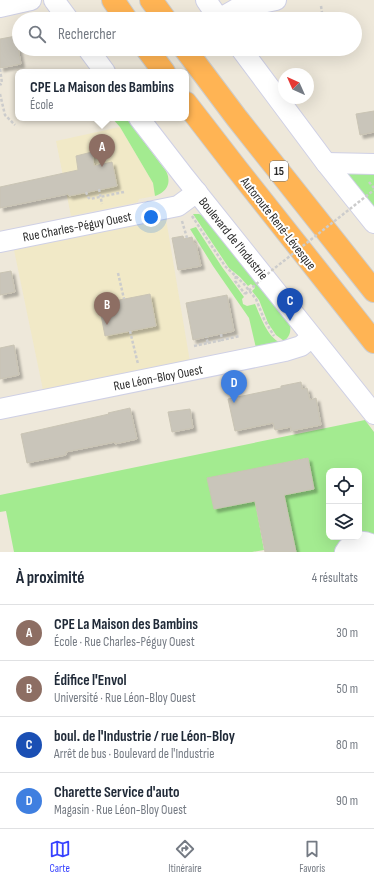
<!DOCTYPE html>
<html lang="fr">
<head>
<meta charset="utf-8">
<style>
  :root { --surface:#fff; --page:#f2f2f3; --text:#1f2937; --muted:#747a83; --line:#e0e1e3; --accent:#3641ff }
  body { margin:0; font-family:"Sofia Sans Condensed",sans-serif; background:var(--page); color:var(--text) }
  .controls { position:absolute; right:12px; bottom:12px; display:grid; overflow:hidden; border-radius:8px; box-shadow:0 4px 16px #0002 }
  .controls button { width:36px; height:36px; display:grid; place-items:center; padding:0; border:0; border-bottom:1px solid var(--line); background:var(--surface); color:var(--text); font:20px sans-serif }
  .compass { position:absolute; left:278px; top:68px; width:36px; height:36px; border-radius:50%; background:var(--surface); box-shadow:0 4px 16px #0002; rotate:315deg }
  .you { position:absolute; left:151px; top:217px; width:14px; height:14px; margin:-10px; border:3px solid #fff; border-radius:50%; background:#1a73e8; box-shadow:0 0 0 6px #1a73e833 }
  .badge { display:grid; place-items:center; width:26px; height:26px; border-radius:50%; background:var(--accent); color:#fff; font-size:13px; font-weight:700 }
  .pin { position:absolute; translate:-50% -33px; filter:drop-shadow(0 1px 2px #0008) }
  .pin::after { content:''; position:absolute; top:21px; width:14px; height:12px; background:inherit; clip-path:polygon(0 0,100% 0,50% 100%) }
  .popup { position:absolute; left:15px; top:69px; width:174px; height:52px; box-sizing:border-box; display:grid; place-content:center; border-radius:8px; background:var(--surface); filter:drop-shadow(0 1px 3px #0005); font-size:13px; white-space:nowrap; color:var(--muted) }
  .popup b { font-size:15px; color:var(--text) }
  .popup::after { content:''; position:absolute; left:50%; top:100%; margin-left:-8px; border:8px solid transparent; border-top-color:var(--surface) }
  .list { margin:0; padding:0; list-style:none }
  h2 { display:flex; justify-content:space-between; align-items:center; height:52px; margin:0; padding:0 16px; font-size:17px }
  h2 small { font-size:13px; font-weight:400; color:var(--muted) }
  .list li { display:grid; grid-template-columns:26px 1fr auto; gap:12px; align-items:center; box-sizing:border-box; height:56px; padding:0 16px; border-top:1px solid var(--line) }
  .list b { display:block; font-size:15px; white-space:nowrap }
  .list p { margin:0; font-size:13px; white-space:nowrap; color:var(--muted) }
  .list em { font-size:13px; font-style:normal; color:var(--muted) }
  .icon { flex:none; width:22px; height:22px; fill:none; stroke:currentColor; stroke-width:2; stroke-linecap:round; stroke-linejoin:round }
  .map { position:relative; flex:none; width:374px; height:552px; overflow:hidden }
  .search { position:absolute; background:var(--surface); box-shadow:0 4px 16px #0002; left:12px; right:12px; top:12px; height:44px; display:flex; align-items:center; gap:10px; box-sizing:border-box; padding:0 14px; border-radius:22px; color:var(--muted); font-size:15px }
  .sheet { height:276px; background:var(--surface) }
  nav { display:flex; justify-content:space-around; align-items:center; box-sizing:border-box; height:56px; border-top:1px solid var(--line); background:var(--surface); font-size:11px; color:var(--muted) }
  nav a { display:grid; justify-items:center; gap:2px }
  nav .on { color:var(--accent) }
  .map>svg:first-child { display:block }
</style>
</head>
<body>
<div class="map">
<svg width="374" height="552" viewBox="0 0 374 552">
  <defs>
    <filter id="shadow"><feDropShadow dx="3.5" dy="3.5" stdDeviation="1" flood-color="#0004"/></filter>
  </defs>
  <rect width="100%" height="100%" fill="#eee8da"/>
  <!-- education -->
  <g fill="#f1e9c7">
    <polygon points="120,127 153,183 155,196 139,199 138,202 135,203 71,216 56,141"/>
    <polygon points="166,219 190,362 43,390 14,250"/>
  </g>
  <!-- green -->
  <g fill="#a3eb90">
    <path d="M112,118H126L166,171C172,183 167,192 155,196L153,183L120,127Z"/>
    <polygon points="342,172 374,173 374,210"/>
    <path d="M193,214H199L204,216L290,324C291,332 290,336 284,341L276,335L268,323L259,300L252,291L255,288L251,284L248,286L240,277L229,268Z"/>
    <path d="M196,227L222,267L244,297L242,299L243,304L247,306L255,304C261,317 267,337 281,343L256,348L249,318L213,266L190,229Z"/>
    <polygon points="365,420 374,432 374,537 359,534 359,471 329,471 329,537 348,537 336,552 296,552 284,495 307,458 207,479 255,501 264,550 252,552 14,552 6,511 0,512 0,495"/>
  </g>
  <!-- building -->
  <g fill="#c9c5ba" stroke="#c9c4b4" filter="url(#shadow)">
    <polygon points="16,36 21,64 0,68 0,39"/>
    <polygon points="374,111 374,132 360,135 356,114"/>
    <polygon points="92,152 94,166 112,162 117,186 69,196 68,194 0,208 0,187 78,170 76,156"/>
    <polygon points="183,236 184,239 192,237 194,244 196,244 201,266 178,270 172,238"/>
    <polygon points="11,271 15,292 0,295 0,273"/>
    <polygon points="150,294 156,326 105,336 99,304"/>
    <polygon points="227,295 234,331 193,340 186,303"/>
    <polygon points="14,345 19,375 0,379 0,348"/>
    <polygon points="301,382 302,389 307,388 310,400 316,398 321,425 291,431 291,427 275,430 273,423 235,431 228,399 281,388 281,386"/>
    <polygon points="130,408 137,439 115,444 115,442 66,452 66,455 27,463 21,434 109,414 108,413"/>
    <polygon points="190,409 193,428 172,432 168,412"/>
    <polygon points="308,458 314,489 284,495 296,552 265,552 255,501 214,509 207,478"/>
  </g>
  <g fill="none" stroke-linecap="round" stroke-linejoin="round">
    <!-- minor casing -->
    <g stroke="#cfd0e5" stroke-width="22">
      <g id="minor">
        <polyline points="54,0 68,19"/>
        <polyline points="206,0 219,19"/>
        <polyline points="0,7 31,0"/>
        <polyline points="219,19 238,8 276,0"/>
        <polyline points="88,49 105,72"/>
        <polyline points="241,49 326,163 374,223"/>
        <polyline points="139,118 183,175 374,414"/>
        <polyline points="326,163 374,164"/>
        <polyline points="0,242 178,206 197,192"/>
        <polyline points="0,409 285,351 301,346 312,337"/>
        <path d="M345,552C351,541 364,539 374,546"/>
      </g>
    </g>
    <!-- highway casing -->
    <g stroke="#ccc" stroke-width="24">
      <g id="highway">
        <polyline points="113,0 126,19"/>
        <polyline points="151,0 165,19"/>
        <polyline points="147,49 164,72"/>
        <polyline points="185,49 236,117 374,291"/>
        <polyline points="186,103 237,169 374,342"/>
      </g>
    </g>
    <!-- path -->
    <g stroke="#ccc" stroke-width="2.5" stroke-dasharray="3 2" stroke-linecap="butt">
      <polyline points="321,6 323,19"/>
      <polyline points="0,69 2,83 0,85"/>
      <polyline points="0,94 5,115 15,125"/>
      <polyline points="369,182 374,188"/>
      <polyline points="99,189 102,204"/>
      <polyline points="86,192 88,197 90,199 124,192"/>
      <polyline points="192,216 225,266 243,283 256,299 264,319 274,336"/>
      <polyline points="182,221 187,238"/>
      <polyline points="118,273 124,299"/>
      <polyline points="236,276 235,281 245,294"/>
      <polyline points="130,331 138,364"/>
      <polyline points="221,334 222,340 240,336"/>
      <polyline points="208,343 222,340"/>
      <polyline points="194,346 208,343 206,337"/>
      <polyline points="231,399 240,397"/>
    </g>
    <!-- minor -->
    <use href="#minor" stroke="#fff" stroke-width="20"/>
    <!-- highway -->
    <use href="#highway" stroke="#ffb454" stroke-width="22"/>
    <!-- path-bridge -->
    <polyline stroke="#ccc" stroke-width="2.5" stroke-dasharray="3 2" stroke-linecap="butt" points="245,294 271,271 374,190"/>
  </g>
  <g text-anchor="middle" stroke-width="4" stroke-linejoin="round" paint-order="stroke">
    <!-- shield labels -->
    <rect fill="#fff" stroke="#6a6a6a" stroke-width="1" x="270" y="161" width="18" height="20" rx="3"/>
    <g font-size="12" font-weight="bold" fill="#2a2a2a">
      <text x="279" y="175">15</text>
    </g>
    <!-- street labels -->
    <g font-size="13" fill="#2a2a2a" stroke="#fff">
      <text transform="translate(279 223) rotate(52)" y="5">Autoroute René-Lévesque</text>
      <text transform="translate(77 226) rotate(-11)" y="5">Rue Charles-Péguy Ouest</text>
      <text transform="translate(234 238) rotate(51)" y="5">Boulevard de l'Industrie</text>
      <text transform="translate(158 377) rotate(-11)" y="5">Rue Léon-Bloy Ouest</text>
    </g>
  </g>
</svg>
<div class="controls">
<button><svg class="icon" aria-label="locate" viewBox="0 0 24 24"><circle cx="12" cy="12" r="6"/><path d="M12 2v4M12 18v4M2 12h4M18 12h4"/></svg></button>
<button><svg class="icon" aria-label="layers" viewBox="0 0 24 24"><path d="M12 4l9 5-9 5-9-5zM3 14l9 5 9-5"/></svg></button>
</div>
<svg class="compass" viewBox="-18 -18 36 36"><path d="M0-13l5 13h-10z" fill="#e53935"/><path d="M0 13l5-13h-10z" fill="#747a83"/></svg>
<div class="you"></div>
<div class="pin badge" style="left:102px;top:167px;background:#8d6e63">A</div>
<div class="popup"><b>CPE La Maison des Bambins</b>École</div>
<div class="pin badge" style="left:107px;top:325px;background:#8d6e63">B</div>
<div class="pin badge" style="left:290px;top:321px;background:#1a4fb4">C</div>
<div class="pin badge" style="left:234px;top:403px;background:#3f7fe0">D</div>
<div class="search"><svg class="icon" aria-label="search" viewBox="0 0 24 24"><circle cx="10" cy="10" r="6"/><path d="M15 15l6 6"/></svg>Rechercher</div>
</div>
<section class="sheet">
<h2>À proximité<small>4 résultats</small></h2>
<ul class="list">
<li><span class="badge" style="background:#8d6e63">A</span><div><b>CPE La Maison des Bambins</b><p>École · Rue Charles-Péguy Ouest</p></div><em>30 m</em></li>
<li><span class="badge" style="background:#8d6e63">B</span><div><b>Édifice l'Envol</b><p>Université · Rue Léon-Bloy Ouest</p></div><em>50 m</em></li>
<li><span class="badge" style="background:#1a4fb4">C</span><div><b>boul. de l'Industrie / rue Léon-Bloy</b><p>Arrêt de bus · Boulevard de l'Industrie</p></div><em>80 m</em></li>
<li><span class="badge" style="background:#3f7fe0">D</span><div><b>Charette Service d'auto</b><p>Magasin · Rue Léon-Bloy Ouest</p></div><em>90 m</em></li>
</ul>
</section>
<nav>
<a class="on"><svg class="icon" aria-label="map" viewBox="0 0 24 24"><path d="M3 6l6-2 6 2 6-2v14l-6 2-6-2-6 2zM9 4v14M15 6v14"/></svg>Carte</a>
<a><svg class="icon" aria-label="directions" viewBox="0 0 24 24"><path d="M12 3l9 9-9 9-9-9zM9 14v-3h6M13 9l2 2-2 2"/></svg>Itinéraire</a>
<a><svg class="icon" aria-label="saved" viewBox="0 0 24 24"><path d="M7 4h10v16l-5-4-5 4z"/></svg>Favoris</a>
</nav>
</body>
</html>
